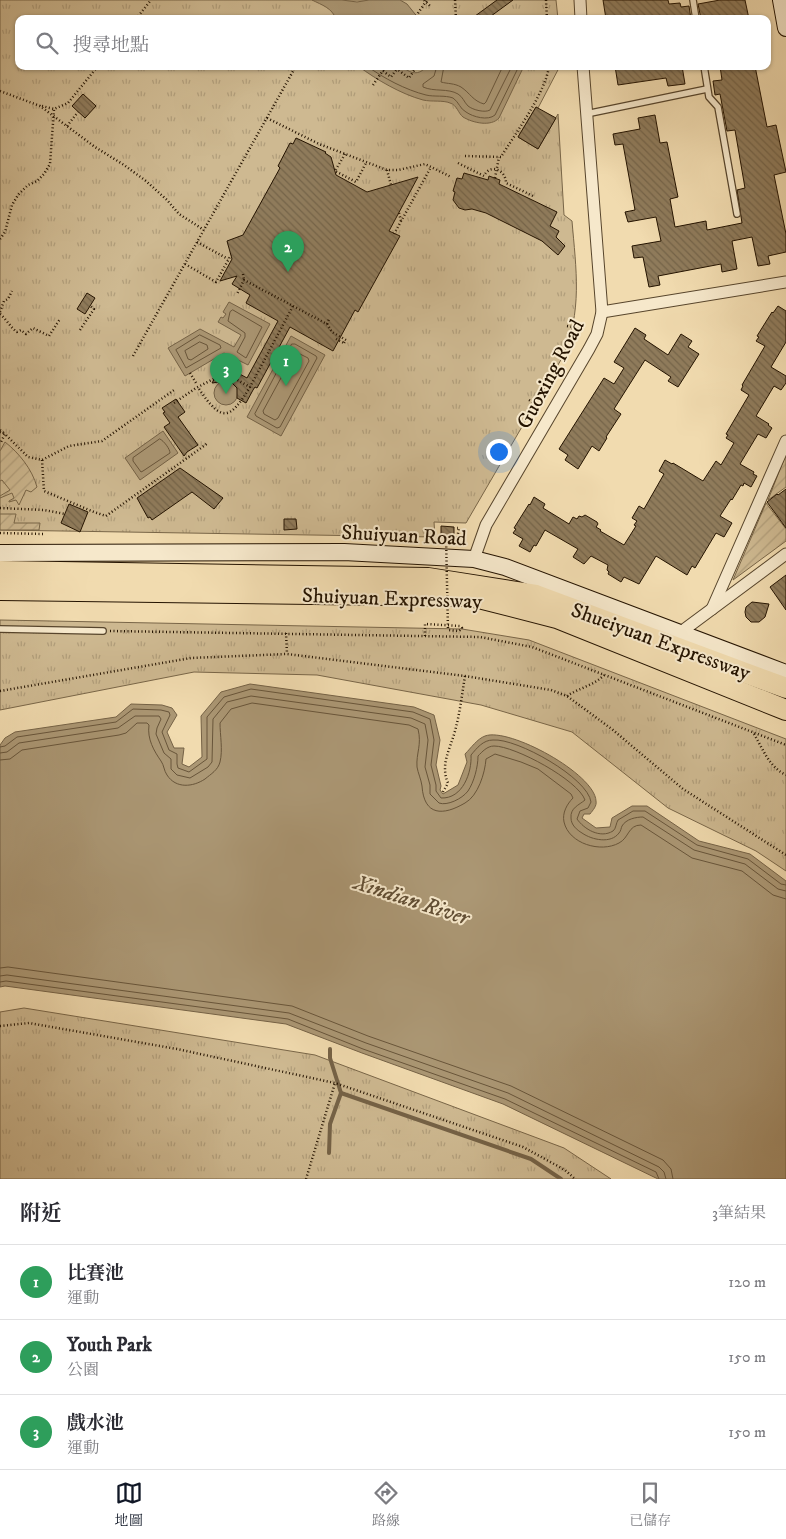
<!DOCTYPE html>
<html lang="zh-TW">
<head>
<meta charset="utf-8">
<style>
  :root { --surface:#fff; --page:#f7f7f7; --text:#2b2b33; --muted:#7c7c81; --line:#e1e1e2; --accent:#111827 }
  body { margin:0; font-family:"IM FELL DW Pica","Noto Serif TC",serif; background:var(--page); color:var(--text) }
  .you { position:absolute; left:498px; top:451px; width:18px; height:18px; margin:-12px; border:4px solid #fff; border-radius:50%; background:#1a73e8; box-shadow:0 0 0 8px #1a73e833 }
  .badge { display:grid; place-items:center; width:32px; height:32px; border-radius:50%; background:var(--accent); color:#fff; font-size:16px; font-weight:700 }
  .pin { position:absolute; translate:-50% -41px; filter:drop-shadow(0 1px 2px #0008) }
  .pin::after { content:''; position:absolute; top:26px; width:18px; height:15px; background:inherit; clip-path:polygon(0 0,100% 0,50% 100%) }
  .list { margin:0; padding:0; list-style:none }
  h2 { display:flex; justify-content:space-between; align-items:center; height:65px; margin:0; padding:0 20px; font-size:21px }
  h2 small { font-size:16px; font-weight:400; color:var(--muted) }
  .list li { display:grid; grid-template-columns:32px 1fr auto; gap:15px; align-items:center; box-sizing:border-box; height:75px; padding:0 20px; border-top:1px solid var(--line) }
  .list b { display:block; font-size:19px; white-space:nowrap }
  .list p { margin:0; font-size:16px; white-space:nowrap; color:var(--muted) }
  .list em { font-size:16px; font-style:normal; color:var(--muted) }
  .icon { flex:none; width:28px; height:28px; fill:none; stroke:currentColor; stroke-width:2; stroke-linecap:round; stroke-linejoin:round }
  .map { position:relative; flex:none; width:786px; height:1179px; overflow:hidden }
  .search { position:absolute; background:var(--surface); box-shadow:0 1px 4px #0004; left:15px; right:15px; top:15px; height:55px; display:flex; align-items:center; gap:12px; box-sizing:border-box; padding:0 18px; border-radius:10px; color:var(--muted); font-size:19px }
  .sheet { height:290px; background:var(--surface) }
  nav { display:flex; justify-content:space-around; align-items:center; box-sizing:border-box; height:70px; border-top:1px solid var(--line); background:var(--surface); font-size:14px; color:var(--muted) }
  nav a { display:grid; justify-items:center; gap:2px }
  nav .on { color:var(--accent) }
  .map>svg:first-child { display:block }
</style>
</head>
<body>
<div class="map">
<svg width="786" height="1179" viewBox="0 0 786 1179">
  <defs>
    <pattern id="park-tufts" width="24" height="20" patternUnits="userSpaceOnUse" patternTransform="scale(1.25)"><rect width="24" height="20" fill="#ceb991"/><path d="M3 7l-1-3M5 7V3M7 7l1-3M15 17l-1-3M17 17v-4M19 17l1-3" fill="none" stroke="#b19e7b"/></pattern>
    <pattern id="garden-furrows" width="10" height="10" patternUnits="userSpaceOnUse" patternTransform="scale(1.25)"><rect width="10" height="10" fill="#ceb991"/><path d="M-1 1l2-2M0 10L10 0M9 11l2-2" fill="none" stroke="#b19e7b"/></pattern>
    <pattern id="building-back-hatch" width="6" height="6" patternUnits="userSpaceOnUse" patternTransform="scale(1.25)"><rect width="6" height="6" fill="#8f7b5b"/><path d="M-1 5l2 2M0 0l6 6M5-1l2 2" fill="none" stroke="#756449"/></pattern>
  </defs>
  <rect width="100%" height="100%" fill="#f1dbaf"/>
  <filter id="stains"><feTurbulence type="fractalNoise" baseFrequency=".004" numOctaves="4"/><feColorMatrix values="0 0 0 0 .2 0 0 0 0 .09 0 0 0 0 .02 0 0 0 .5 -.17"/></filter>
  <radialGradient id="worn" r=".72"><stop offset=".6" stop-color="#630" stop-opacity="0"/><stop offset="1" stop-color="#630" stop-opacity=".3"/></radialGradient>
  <!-- park -->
  <g fill="url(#park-tufts)" stroke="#796648">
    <path d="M0,0H556L558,19H19V66H560L538,108L536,107L518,137L538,149L558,114L564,215L572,221C576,269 583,312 562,358L466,523L434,522L435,537L0,530Z"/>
    <polygon points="0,620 462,629 529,640 786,739 786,871 756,851 668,808 572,732 481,705 317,675 194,672 0,710"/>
    <polygon points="24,1008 315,1055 564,1148 611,1179 0,1179 0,1012"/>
  </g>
  <!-- garden -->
  <g fill="url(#garden-furrows)" stroke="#796648">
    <path d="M5,442C19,453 32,469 37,487L31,492L26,490L19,505L16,500L9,502V501L14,498L12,493L0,498V496L10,490L2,480L0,481V451Z"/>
    <polygon points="786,454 786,487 768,500"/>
    <polygon points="766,503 786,529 786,541 733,580"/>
    <polygon points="0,514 16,514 14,523 40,523 39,530 0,530"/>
  </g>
  <!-- water -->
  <g fill="#ab9774" stroke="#756246">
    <path d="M312,0H342L357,2L369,0H400L407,4L419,19H336C332,8 322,5 312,0Z"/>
    <path d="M358,66H402C410,74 419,76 427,66H524L499,118C491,127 473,123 463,117C458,113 457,105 450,103C443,100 432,102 423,100C401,94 377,80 358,66Z"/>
    <polygon points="229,302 270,324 248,365 224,353 185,376 168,348 200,329 234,347 241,335 218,322 221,317 223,318 226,314 223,312"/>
    <polygon points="291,336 325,355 281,436 247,417"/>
    <circle cx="226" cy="393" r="12"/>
    <polygon points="163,431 178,453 140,480 125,458"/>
    <path d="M250,684L414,707L434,715L440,740L436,765L441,786L440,790L443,794L458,785L467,762L465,754C471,748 477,739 485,736C509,727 595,774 596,801C597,806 593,810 590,814H584L582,818L596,828L610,827L612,818L632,806H647L699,841L750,854L786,881V1179H658L503,1104L362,1053L286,1024L5,986L0,987V745L5,738L15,732L116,717L131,704L162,705L172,708L177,715L167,732L174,748H184L182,764L189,767L202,757L201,716L221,692Z"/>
  </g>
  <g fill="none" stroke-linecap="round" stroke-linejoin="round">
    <!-- shore -->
    <g stroke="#68553a" stroke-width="1">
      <path d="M367,66C383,78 406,90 426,95C434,97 445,95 453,98C459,102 460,109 466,112C473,117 488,121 495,115L519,66"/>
      <path d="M437,66L434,76L423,84V87C434,92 448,88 458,94C463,97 464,102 468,106C473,110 485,113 490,110L512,66"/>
      <path d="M444,66L441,82C448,84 454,83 461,87C470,93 473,101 484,104L486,102L503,66"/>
      <polygon points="233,310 262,327 246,358 237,352 245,337 245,333 228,321 230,312"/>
      <polygon points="200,335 220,345 221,348 186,368 176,350"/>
      <polygon points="200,342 207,345 208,349 191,360 188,359 185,351"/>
      <polygon points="292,344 295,344 316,356 317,358 280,427 277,428 256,416 255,414"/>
      <polygon points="298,353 308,358 309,361 278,418 275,420 264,414 263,411 294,354"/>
      <path d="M160,439C164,441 170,449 170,453L143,471L141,472L133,461V458Z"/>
      <path d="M0,747L5,746L17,737L116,722L133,709L161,710L169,712L170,715L162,732L169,750L177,754V764L178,768L189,772L207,759V717L224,697L251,689L413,712L430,719L434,740L431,765L436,785V791L441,798C463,799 472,772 471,755C477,748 483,740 493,740C517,738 588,778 591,802L588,808L580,811L577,819C584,829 600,839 613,831C616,829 616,823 618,820L633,811H645L697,845L748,859L781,884L786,885"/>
      <path d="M0,753L7,752L19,743L118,728L135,716H159L161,719L157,728L156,734L164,753L171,759V769L177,775L190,778L208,767L212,762L213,719L227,702L251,696L411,718L425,724L428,740L425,767L430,785V794L439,803C447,806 462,799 468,791C474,782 478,767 478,756C482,752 487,746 494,746C515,746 578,780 585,800C579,805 570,808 571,818C571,825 577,830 582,833C592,840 611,844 619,833C621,831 621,828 622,826C626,819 636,817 643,817L694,850L745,864L778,889L786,891"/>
      <path d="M0,760L10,759L22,750L119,735L126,733L137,723H147L149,725C147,739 154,751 161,761C164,765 164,771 167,775C176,789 193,787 205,779C211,774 218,770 220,762C223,750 220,735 220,723L231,709L252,703L409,725L418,729C422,745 416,753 417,767C418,773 421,779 422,786C424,816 443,816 465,803C478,796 485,773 486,759L495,754L521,762L538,769L571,794L573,798C567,804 562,813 564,822C569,844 601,853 619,843C629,838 628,825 641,825L692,858L742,871L773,895L786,899"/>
      <polyline points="0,968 8,967 292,1006 368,1036 511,1086 663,1160 671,1169 673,1179"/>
      <polyline points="0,976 7,975 289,1013 366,1043 508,1093 659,1167 664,1172 666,1179"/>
      <polyline points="0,982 6,981 288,1019 363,1049 505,1099 656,1172 659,1179"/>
    </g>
    <!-- stream -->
    <g stroke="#756246" stroke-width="4">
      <polyline points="341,1093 531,1159 561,1179"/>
      <polyline points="329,1153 330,1124 341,1093 330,1058 330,1049"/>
    </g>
  </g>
  <!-- building -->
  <g fill="url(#building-back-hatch)" stroke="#241300">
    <polygon points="497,0 513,0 487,19 471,19"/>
    <polygon points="603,0 668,0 669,4 680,3 681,7 689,6 691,19 606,19"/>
    <polygon points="720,0 745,0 749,19 701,19 698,4"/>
    <polygon points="615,66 682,66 685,84 668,86 666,78 618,85"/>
    <polygon points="720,66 755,66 767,127 776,125 786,172 774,175 786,234 786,252 768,256 770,264 758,266 752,237 732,241 737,269 722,272 721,264 658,276 660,285 649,287 643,257 634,258 632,246 661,241 656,217 628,222 625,212 635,210 623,144 615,145 613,134 640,129 638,118 655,115 660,143 667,142 678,197 670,199 675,227 706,221 707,230 742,223 737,190 745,188 735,130 727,131 720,94 715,95 713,81 722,80"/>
    <polygon points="83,94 96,106 85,118 72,106"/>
    <polygon points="536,107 556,118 538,149 518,137"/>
    <polygon points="296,138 326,152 325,153 331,157 336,175 367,192 418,177 389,231 400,236 358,312 355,310 333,351 290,327 257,388 255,387 253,390 246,403 237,398 237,388 231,382 225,381 212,383 223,365 247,378 278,321 246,303 250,295 232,284 237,276 220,281 232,259 227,241 243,235 280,168 278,166 290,143 293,144"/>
    <polygon points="464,173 488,180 489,176 500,180 499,184 557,212 550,226 559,231 556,237 565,246 558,255 542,241 486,213 472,209 465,210 459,208 453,200 455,192 453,191 457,178 462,179"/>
    <polygon points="87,293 95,298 85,314 77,309"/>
    <polygon points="778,306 786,311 786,342 771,367 786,376 786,383 781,390 774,386 756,416 769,424 768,425 772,428 766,438 758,434 740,464 754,472 753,474 757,476 751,487 744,483 743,486 741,485 732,500 731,499 720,516 732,523 724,537 716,533 695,568 692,566 687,575 656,556 639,584 624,577 621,582 608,574 609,572 607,570 608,565 591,556 584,564 573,557 578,549 545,530 536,546 534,545 530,552 519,546 523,539 513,533 516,529 514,528 529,504 530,505 534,497 545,504 543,508 569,524 573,517 577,519 579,516 582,517 585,515 597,522 598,524 596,527 601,530 600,531 624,545 636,526 634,525 637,521 632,518 639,506 644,509 664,474 659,471 665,460 672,464 673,463 703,481 716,461 721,465 734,443 726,438 728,435 726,434 749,395 741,390 743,386 742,385 765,346 756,341 759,337 757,336 772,312 773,313"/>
    <polygon points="635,328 646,335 644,339 668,355 681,334 692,341 688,347 699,354 678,387 668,381 671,377 645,360 614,409 621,414 606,437 607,438 599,451 592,446 578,469 565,460 568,455 559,449 604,378 614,384 624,368 614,362"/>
    <polygon points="176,399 185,412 178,417 198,445 187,452 184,456 164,427 170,423 163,413 165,412 162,408"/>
    <polygon points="180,468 223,498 214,509 192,492 152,520 150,517 148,518 137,498"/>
    <polygon points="786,489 786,528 767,502 777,494 778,495"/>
    <polygon points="69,504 88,512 80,532 61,523"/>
    <polygon points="284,519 296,519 297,529 284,530"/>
    <polygon points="441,526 454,527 454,536 441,536"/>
    <polygon points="786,575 786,610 770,587"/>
    <polygon points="752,602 769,604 765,617 759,622 751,622 746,617 745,612 746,607"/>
  </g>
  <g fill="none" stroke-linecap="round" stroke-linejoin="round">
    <!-- lane casing -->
    <g stroke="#57452c" stroke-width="8">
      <g id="lane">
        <polyline points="693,0 696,19"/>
        <polyline points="704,66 709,97 718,107 737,214"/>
        <polyline points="586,114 707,89"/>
        <polyline points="0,629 103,631"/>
      </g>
    </g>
    <!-- street casing -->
    <g stroke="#57452c" stroke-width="13">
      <g id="street">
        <polyline points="580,0 581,19"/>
        <polyline points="602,312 786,282"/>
        <polyline points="474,559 486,525 589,349 597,334 602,312 583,66"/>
        <polyline points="712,609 786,441"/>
        <polyline points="681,632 786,554"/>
      </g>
    </g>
    <!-- secondary casing -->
    <g stroke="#241300" stroke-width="18">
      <g id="secondary">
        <polyline points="781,0 786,28"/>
        <polyline points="0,553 344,552 474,559 505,567 786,673"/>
      </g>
    </g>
    <!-- highway casing -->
    <g stroke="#241300" stroke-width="22">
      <g id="highway">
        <polyline points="0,571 428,578 536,595 786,688"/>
        <polyline points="0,590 471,596 557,618 786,710"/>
      </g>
    </g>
    <!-- path -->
    <g stroke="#241300" stroke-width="2.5" stroke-dasharray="1 2.5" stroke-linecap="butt">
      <polyline points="424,0 430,6"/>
      <polyline points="455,0 456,19"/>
      <polyline points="546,0 547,19"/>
      <polyline points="136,19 151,0"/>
      <polyline points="414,19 427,0"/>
      <polyline points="393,66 409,78 417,66"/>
      <polyline points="383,71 391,77 397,69"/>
      <polyline points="373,85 386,66"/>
      <polyline points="0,91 40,106 95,147 124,165 146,181 167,200 179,214 204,230"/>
      <polyline points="42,106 54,109"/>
      <polyline points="267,118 319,144 387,170 398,170 425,164 451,177"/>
      <polyline points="67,126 78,112"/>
      <polyline points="345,154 335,171 356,182 366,163"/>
      <path d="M465,156L501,157C515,134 546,92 549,66"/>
      <path d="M458,163L484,176C490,163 506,170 506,183L533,196"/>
      <polyline points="387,170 391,185"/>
      <polyline points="495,178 499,157"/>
      <polyline points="399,213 401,221"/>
      <polyline points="394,234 431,167"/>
      <polyline points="0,239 5,232 12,205 18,195 28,185 37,181 44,174 50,164 54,109 68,103 98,66"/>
      <polyline points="197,242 228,259"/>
      <polyline points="185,264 216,282 231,255"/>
      <polyline points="243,274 244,280"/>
      <polyline points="293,306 327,324 332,332 346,340 344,343"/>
      <polyline points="0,312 4,301 8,299 12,291"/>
      <path d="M0,314C7,320 11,328 17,332L21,330L26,334L33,328L49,336L60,319"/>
      <polyline points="327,324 329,319"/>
      <polyline points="567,326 580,328"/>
      <polyline points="80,330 94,309 90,306"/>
      <polyline points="336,339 344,343"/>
      <polyline points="133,356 296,66"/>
      <polyline points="190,373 196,383"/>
      <path d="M199,389C222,423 230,420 250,387"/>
      <polyline points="529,400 541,407"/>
      <polyline points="174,403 196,388 225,373 250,387 293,306 244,280 237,294"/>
      <polyline points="0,430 5,434 0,444"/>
      <polyline points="0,432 5,434 28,457 42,460 69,446 102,441 174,390"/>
      <polyline points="42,460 44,491 94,512 106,516 208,443"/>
      <polyline points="0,508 44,510 65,514"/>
      <polyline points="0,533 44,534"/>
      <polyline points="449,536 449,545"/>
      <polyline points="456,544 459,528 457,528"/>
      <polyline points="110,631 480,637 532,647 786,745"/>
      <polyline points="286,633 287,654"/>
      <polyline points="425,636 425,624 460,626 462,628 459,631 448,630"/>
      <polyline points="0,691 191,658 287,654 465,676 551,690 567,696 613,730 683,789 786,855"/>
      <path d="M567,696C579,688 595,685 604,675"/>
      <path d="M754,734C763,749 769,767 786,775"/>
      <path d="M443,792L448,783C440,764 450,750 455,731C460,713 462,694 465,676"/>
      <polyline points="0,1026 29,1023 177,1049 335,1083 523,1147 565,1170 575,1179"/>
      <polyline points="306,1179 335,1083"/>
    </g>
    <!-- lane -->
    <use href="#lane" stroke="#f6e8cb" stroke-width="5.5"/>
    <!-- street -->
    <use href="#street" stroke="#f6e8cb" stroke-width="11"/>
    <!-- secondary -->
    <use href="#secondary" stroke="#f6e8cb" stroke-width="16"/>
    <!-- highway -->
    <use href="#highway" stroke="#f1dbaf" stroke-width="20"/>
    <!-- path-bridge -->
    <polyline stroke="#241300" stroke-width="2.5" stroke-dasharray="1 2.5" stroke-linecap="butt" points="446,536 448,630"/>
  </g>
  <g text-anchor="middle" stroke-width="4" stroke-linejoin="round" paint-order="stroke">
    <!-- street labels -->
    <g font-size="21" fill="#241300" stroke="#f6e8cb">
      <text transform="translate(550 374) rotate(-62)" y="7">Guoxing Road</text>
      <text transform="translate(404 535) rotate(3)" y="7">Shuiyuan Road</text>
      <text transform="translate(392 598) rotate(2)" y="7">Shuiyuan Expressway</text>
      <text transform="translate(661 641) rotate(20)" y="7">Shueiyuan Expressway</text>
    </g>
    <!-- water labels -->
    <g font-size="22" font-style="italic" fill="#614e34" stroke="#f6e8cb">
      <text transform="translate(412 899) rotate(18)" y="8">Xindian River</text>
    </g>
  </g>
  <rect width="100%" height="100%" filter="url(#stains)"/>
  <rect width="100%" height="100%" fill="url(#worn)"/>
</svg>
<div class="you"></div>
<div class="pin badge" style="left:286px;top:386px;background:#2e9e5b">1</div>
<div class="pin badge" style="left:288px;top:272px;background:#2e9e5b">2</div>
<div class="pin badge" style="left:226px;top:394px;background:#2e9e5b">3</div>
<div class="search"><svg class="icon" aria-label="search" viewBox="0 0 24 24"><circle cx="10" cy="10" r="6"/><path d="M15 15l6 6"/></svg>搜尋地點</div>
</div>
<section class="sheet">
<h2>附近<small>3筆結果</small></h2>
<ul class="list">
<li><span class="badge" style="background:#2e9e5b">1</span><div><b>比賽池</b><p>運動</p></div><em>120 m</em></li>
<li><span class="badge" style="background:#2e9e5b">2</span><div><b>Youth Park</b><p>公園</p></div><em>150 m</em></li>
<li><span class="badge" style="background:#2e9e5b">3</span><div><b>戲水池</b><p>運動</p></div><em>150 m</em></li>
</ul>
</section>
<nav>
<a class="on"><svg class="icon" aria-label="map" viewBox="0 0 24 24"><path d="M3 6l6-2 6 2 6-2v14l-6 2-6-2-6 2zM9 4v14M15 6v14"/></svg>地圖</a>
<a><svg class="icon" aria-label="directions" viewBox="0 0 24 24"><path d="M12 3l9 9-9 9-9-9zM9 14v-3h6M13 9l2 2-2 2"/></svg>路線</a>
<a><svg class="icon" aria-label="saved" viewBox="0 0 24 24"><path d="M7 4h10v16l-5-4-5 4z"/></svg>已儲存</a>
</nav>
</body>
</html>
